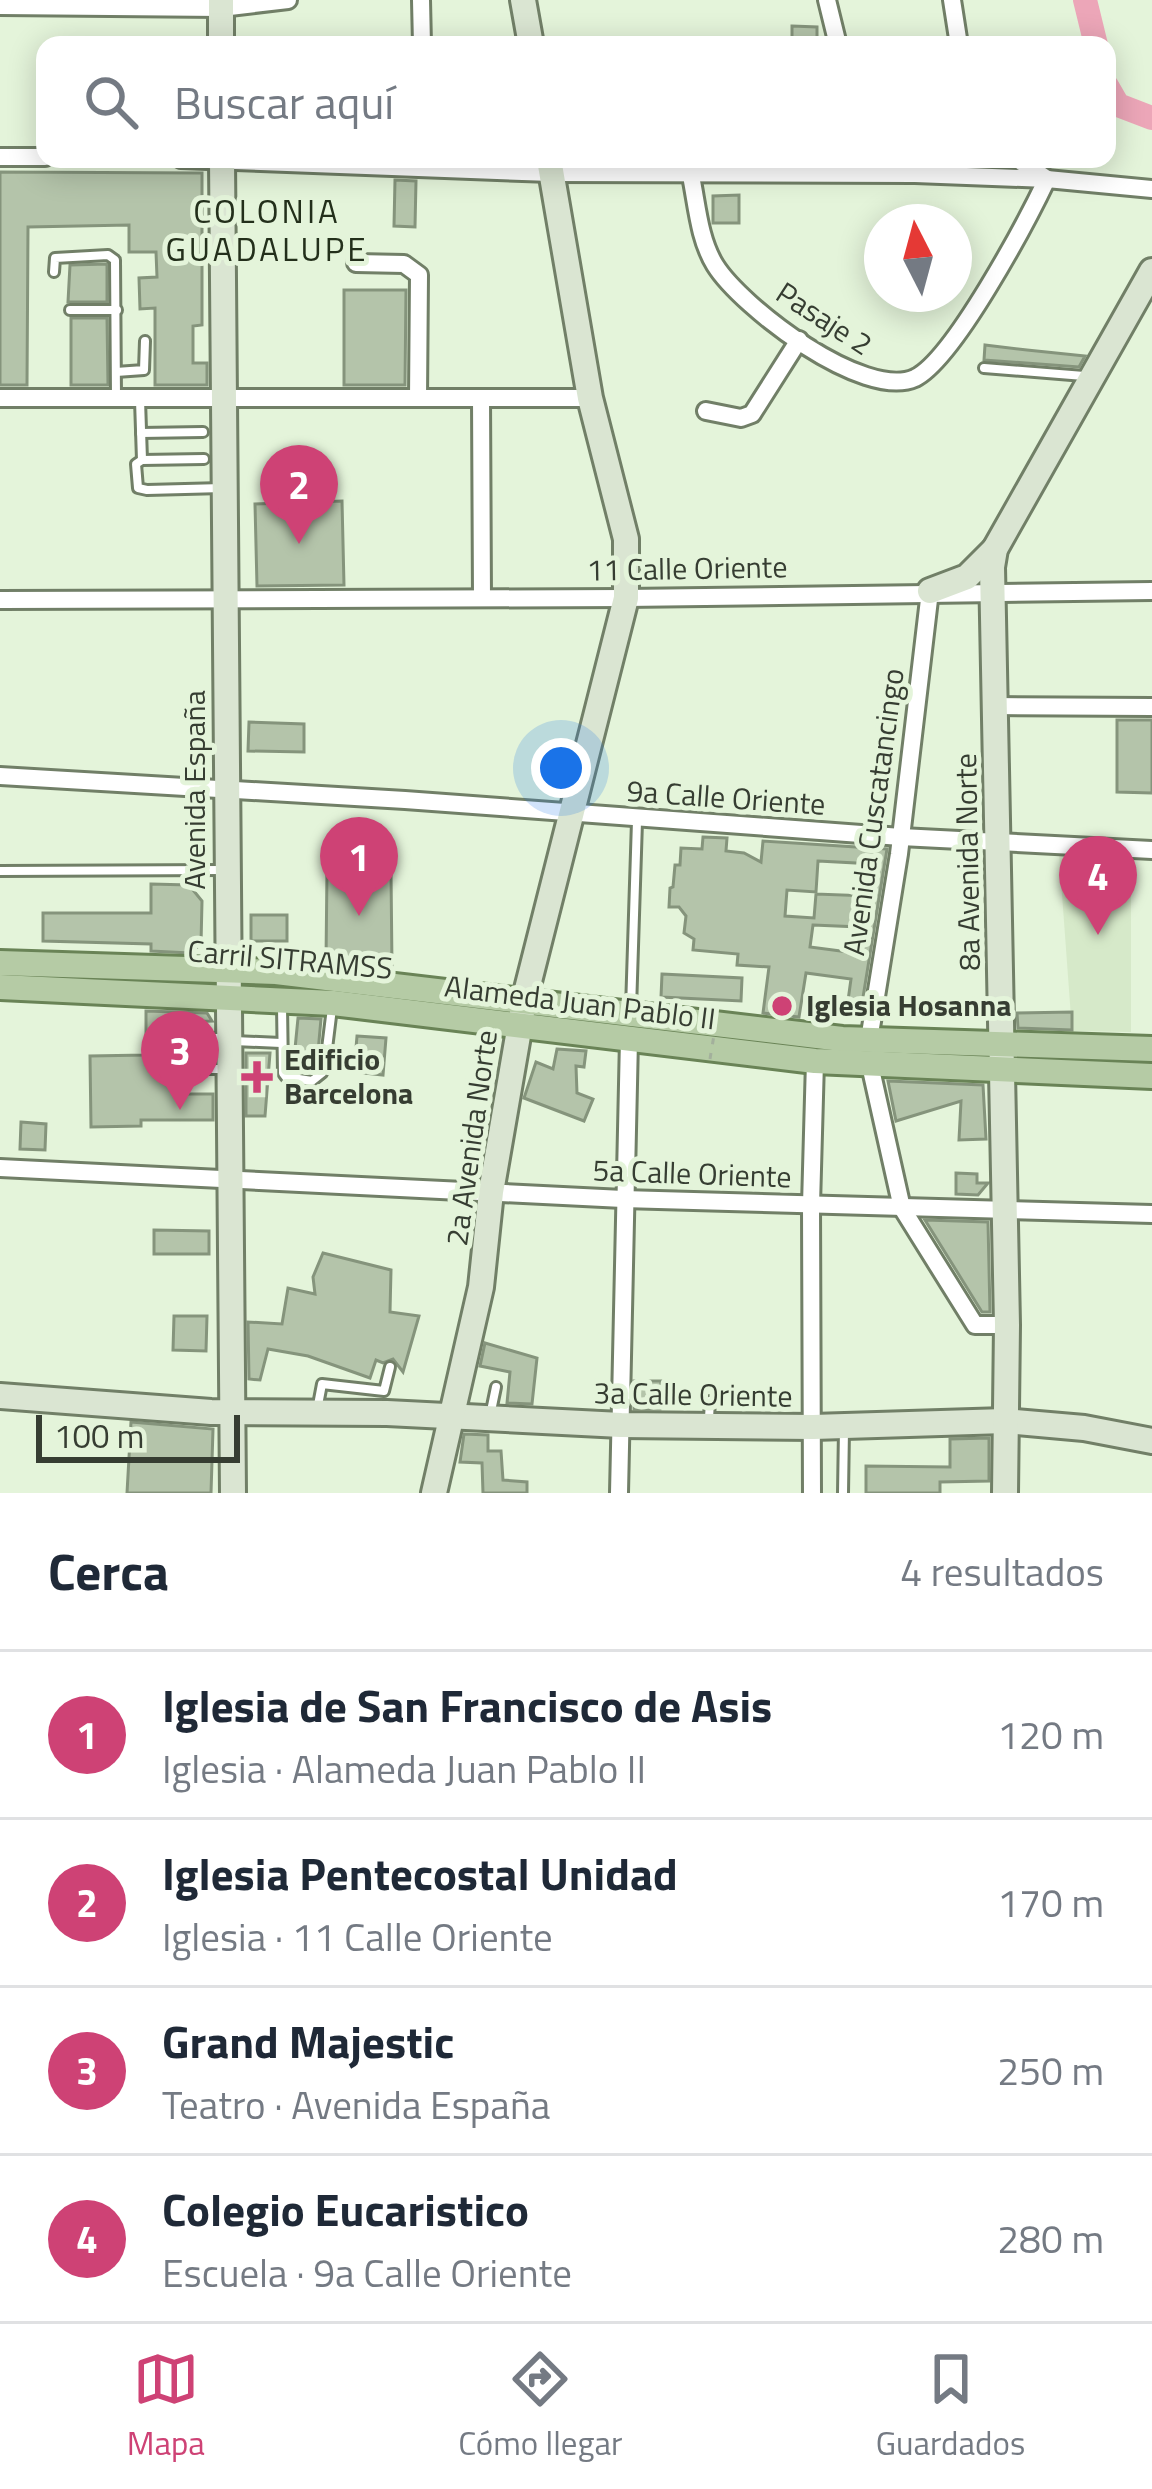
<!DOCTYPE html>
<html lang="es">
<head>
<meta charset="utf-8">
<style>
  :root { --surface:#fff; --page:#f2f2f3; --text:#1f2937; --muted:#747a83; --line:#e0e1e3; --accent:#ce4275 }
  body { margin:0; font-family:"Titillium Web",sans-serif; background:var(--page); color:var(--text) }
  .compass { position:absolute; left:864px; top:204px; width:108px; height:108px; border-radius:50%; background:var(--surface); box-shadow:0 6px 30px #0003; rotate:354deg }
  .scale { position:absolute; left:36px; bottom:30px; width:204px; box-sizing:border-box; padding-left:12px; border:6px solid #363d32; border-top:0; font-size:33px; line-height:42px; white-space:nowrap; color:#363d32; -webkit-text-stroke:9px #e4f4da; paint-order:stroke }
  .you { position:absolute; left:561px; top:768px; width:42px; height:42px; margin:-30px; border:9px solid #fff; border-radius:50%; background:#1a73e8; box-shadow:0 0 0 18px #1a73e833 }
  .badge { display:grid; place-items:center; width:78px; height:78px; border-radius:50%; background:var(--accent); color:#fff; font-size:39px; font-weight:700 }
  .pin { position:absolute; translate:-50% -99px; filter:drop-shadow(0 3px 6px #0008) }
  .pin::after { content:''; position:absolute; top:63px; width:42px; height:36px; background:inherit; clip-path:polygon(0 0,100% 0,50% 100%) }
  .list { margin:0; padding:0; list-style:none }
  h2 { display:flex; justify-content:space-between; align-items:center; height:156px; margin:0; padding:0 48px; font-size:51px }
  h2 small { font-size:39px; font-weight:400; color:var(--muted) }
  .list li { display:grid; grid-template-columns:78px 1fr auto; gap:36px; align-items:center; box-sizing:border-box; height:168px; padding:0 48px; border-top:3px solid var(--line) }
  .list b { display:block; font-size:45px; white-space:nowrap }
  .list p { margin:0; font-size:39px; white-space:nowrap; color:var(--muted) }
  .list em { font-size:39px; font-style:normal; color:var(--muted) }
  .icon { flex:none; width:66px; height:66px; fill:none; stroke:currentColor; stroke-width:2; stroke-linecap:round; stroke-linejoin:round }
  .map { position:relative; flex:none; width:1152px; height:1493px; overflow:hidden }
  .search { position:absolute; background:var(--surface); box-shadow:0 6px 30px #0003; left:36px; right:36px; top:36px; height:132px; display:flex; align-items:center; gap:30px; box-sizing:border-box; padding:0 42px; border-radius:24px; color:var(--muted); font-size:45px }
  .sheet { height:828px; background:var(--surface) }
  nav { display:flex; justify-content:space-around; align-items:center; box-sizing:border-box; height:168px; border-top:3px solid var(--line); background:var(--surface); font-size:33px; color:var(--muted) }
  nav a { display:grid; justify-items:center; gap:6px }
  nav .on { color:var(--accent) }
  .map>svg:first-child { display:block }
</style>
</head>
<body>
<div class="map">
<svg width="1152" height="1493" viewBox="0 0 1152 1493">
  <rect width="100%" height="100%" fill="#e4f4da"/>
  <!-- built -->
  <polygon fill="#d6e9c9" points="1059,853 1131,858 1131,1032 1072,1031"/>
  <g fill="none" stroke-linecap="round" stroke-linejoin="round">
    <!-- river -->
    <g stroke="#eca6b8" stroke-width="24">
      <polyline points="1085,0 1096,45"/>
      <polyline points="1107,86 1118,105 1152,118"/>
    </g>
  </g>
  <!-- building -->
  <g fill="#b4c4aa" stroke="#85947c" stroke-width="3" fill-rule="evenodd">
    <polygon points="792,26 817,27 817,45 792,45"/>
    <polygon points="0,172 202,173 202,325 193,326 193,363 207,363 207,385 155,385 155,308 140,309 139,278 157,277 156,252 129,252 129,225 28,227 27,385 0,385"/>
    <polygon points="395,180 416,181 415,227 394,226"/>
    <polygon points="739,195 739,223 713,223 713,196"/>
    <polygon points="107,264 107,302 68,302 70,265"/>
    <polygon points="344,290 406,290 405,385 344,385"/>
    <polygon points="71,318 107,318 108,385 71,385"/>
    <polygon points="985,345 1027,350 1085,356 1079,367 984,360"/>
    <polygon points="342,501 344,585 257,586 255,504"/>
    <polygon points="1117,720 1152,720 1152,793 1117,792"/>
    <polygon points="249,722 304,724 304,752 248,751"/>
    <path d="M703,837L727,838L726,851L744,853L761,862L763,841L887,849L860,1016L846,1015L851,979L806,973L799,1017L763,1013L769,967L737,965L738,954L693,950L694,939L684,933L686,916L679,907H669L670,888L673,887L675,865H680L681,848L702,849ZM818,861L874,864L869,896L816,894L814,918L785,916L787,890L816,892ZM813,925L859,927L856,953L810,947Z"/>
    <polygon points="327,870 391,873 392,967 326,960"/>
    <polygon points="151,884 189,885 202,901 201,944 190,953 151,951 151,944 43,941 43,913 151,913"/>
    <rect x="251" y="915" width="36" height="26"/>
    <polygon points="662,974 742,978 741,1001 661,997"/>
    <polygon points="146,1011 207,1013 212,1021 176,1022 175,1058 181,1058 181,1094 213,1094 213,1120 141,1120 141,1126 91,1127 90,1056 146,1055"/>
    <polygon points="1072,1012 1072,1030 1018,1028 1017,1013"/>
    <polygon points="298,1018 321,1019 317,1063 312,1070 293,1069"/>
    <polygon points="357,1036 386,1038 383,1075 354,1072"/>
    <polygon points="557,1049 586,1051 584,1067 576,1066 577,1093 593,1099 584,1121 524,1098 536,1062 553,1069"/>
    <polygon points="246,1053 270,1053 265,1116 246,1116"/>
    <polygon points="888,1081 983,1085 986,1139 959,1140 961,1101 896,1121"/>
    <polygon points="21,1122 46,1124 45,1150 20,1149"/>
    <polygon points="956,1173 977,1174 977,1183 988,1183 978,1195 956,1194"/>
    <polygon points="925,1220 988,1222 990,1312 982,1312"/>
    <polygon points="154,1230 209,1231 209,1254 154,1254"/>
    <polygon points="323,1253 391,1270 390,1312 419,1316 403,1372 393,1359 383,1363 376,1360 370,1378 308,1356 268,1349 260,1380 249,1379 248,1322 282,1324 288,1288 315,1294 313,1277"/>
    <polygon points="174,1316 207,1316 206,1351 173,1350"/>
    <polygon points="485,1343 537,1358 532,1404 507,1403 510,1372 480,1366"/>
    <polygon points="634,1381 661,1381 660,1409 634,1409"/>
    <polygon points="131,1422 213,1429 211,1493 127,1493"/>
    <polygon points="464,1434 488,1435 488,1451 501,1451 503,1480 527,1482 527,1493 483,1493 482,1463 460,1462"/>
    <polygon points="989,1438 989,1481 940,1482 940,1493 866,1493 866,1466 950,1467 950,1439"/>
  </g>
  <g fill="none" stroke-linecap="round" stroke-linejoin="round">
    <!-- lane casing -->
    <g stroke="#717f67" stroke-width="14">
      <g id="lane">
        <polyline points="54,272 55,258 108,255 115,260 116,397"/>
        <polyline points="70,310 117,310"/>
        <polyline points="984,368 1084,376"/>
        <polyline points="116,372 144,370 145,341"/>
        <polyline points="140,400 142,460"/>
        <polyline points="141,433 203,432"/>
        <polyline points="204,459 142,460 136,464 138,488 147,490 223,488"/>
        <polyline points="0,871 224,870"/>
        <polyline points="282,1006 283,1073 286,1077 312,1081 322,1073 325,1065 332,1008"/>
        <polyline points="631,1009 637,821"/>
        <polyline points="194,1038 226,1038"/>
        <polyline points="234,1041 281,1043"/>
        <polyline points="194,1069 223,1069"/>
        <polyline points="318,1405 322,1384 384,1391 390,1367"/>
        <polyline points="491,1411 496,1387"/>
        <polyline points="709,1418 710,1401"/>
        <polyline points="843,1493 844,1429"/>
      </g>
    </g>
    <!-- street casing -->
    <g stroke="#717f67" stroke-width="22">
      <g id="street">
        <polyline points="421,0 422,45"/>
        <polyline points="827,0 838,45"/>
        <polyline points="952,0 959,45"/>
        <polyline points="0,6 221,8 288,0"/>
        <polyline points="0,157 45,157"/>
        <polyline points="181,159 551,173 915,174 1047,179 1152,189"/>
        <path d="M691,176C697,205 699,239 715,265C741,307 864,401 915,378C954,359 1027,221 1047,179L1017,159"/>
        <polyline points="356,263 404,264 419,275 418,398"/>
        <polyline points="0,398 590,398"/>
        <polyline points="481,398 482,598"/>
        <polyline points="706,411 741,418 752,414 799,340"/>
        <polyline points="0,600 626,598 1152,591"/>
        <polyline points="995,706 1152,707"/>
        <polyline points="0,776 405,800 901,837 1152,850"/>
        <polyline points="869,1040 899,854 930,591"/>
        <polyline points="870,1065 902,1208 975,1325 1007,1325"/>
        <polyline points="0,1168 623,1199 1152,1214"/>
        <polyline points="619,1493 629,1039"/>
        <polyline points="812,1493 811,1205 815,1061"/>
      </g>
    </g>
    <!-- secondary casing -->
    <g stroke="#717f67" stroke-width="30">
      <g id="secondary">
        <polyline points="221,0 221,45"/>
        <polyline points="523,0 531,45"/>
        <polyline points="222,159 233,1493"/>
        <polyline points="930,591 967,577 995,549"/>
        <polyline points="0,1396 211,1412 387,1413 621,1425 813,1427 1005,1421 1084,1428 1152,1441"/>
        <polyline points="434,1493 481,1287 491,1192 524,1001 626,598 626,539 590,398 549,159"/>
        <polyline points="1005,1493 1007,1325 992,567 995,549 1152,271"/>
      </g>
    </g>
    <!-- primary casing -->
    <g stroke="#698356" stroke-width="30">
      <g id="primary">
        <polyline points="0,963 276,972 842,1039 1152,1049"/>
        <polyline points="0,987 333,1003 815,1061 1152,1076"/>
      </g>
    </g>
    <!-- lane -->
    <use href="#lane" stroke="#fff" stroke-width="8"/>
    <!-- street -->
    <use href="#street" stroke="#fff" stroke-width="16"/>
    <!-- secondary -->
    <use href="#secondary" stroke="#dae5d2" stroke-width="24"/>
    <!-- primary -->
    <use href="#primary" stroke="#b5cba5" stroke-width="24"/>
    <!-- path-bridge -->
    <polyline stroke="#a3b09c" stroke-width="3" stroke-dasharray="6 9" stroke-linecap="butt" points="710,1059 717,1017"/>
  </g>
  <!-- markers -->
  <g fill="#ce4275" stroke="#e4f4da" stroke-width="4.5">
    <circle cx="782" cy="1006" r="12"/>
    <path d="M251 1059h12v12h12v12h-12v12h-12v-12h-12v-12h12z"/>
  </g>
  <g text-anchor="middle" stroke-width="10" stroke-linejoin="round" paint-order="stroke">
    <!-- street labels -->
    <g font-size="30" fill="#363d32" stroke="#e4f4da">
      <text transform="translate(824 319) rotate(33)" y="10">Pasaje 2</text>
      <text transform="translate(687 569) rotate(-1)" y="10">11 Calle Oriente</text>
      <text transform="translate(195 790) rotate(-90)" y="10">Avenida España</text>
      <text transform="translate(726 798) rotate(4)" y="10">9a Calle Oriente</text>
      <text transform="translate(874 812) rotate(-82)" y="10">Avenida Cuscatancingo</text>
      <text transform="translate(968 862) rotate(-91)" y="10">8a Avenida Norte</text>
      <text transform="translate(290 960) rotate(5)" y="10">Carril SITRAMSS</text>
      <text transform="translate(580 1003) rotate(7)" y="10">Alameda Juan Pablo II</text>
      <text transform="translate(472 1138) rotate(-82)" y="10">2a Avenida Norte</text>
      <text transform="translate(692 1174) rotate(2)" y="10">5a Calle Oriente</text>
      <text transform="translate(693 1395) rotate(1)" y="10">3a Calle Oriente</text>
    </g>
    <!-- poi labels -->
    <g font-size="30" font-weight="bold" fill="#363d32" stroke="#e4f4da" text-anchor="start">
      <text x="806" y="1016">Iglesia Hosanna</text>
      <text x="284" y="1070">Edificio<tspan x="284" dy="34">Barcelona</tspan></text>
    </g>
    <!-- neighbourhood labels -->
    <g font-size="33" letter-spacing="3" fill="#232f1b" stroke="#e4f4da">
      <text x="267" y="223">COLONIA<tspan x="267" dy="38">GUADALUPE</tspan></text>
    </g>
  </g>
</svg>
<svg class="compass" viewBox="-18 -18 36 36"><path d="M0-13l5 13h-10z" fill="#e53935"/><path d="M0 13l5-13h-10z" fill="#747a83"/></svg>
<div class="scale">100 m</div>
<div class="you"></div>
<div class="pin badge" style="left:359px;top:916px">1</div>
<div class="pin badge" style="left:299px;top:544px">2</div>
<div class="pin badge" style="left:180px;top:1110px">3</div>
<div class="pin badge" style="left:1098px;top:935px">4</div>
<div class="search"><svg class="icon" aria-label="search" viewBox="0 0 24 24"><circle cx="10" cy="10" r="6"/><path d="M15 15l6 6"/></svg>Buscar aquí</div>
</div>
<section class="sheet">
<h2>Cerca<small>4 resultados</small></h2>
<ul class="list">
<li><span class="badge">1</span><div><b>Iglesia de San Francisco de Asis</b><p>Iglesia · Alameda Juan Pablo II</p></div><em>120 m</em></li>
<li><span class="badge">2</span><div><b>Iglesia Pentecostal Unidad</b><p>Iglesia · 11 Calle Oriente</p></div><em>170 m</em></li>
<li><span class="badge">3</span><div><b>Grand Majestic</b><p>Teatro · Avenida España</p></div><em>250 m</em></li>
<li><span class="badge">4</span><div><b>Colegio Eucaristico</b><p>Escuela · 9a Calle Oriente</p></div><em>280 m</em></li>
</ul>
</section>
<nav>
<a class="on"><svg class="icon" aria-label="map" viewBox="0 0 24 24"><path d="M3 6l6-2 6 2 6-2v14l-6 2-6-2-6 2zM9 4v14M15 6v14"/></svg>Mapa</a>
<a><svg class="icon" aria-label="directions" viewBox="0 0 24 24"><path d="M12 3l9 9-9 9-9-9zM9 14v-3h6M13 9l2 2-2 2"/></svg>Cómo llegar</a>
<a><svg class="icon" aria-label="saved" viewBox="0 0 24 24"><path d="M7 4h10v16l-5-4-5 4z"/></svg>Guardados</a>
</nav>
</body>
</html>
